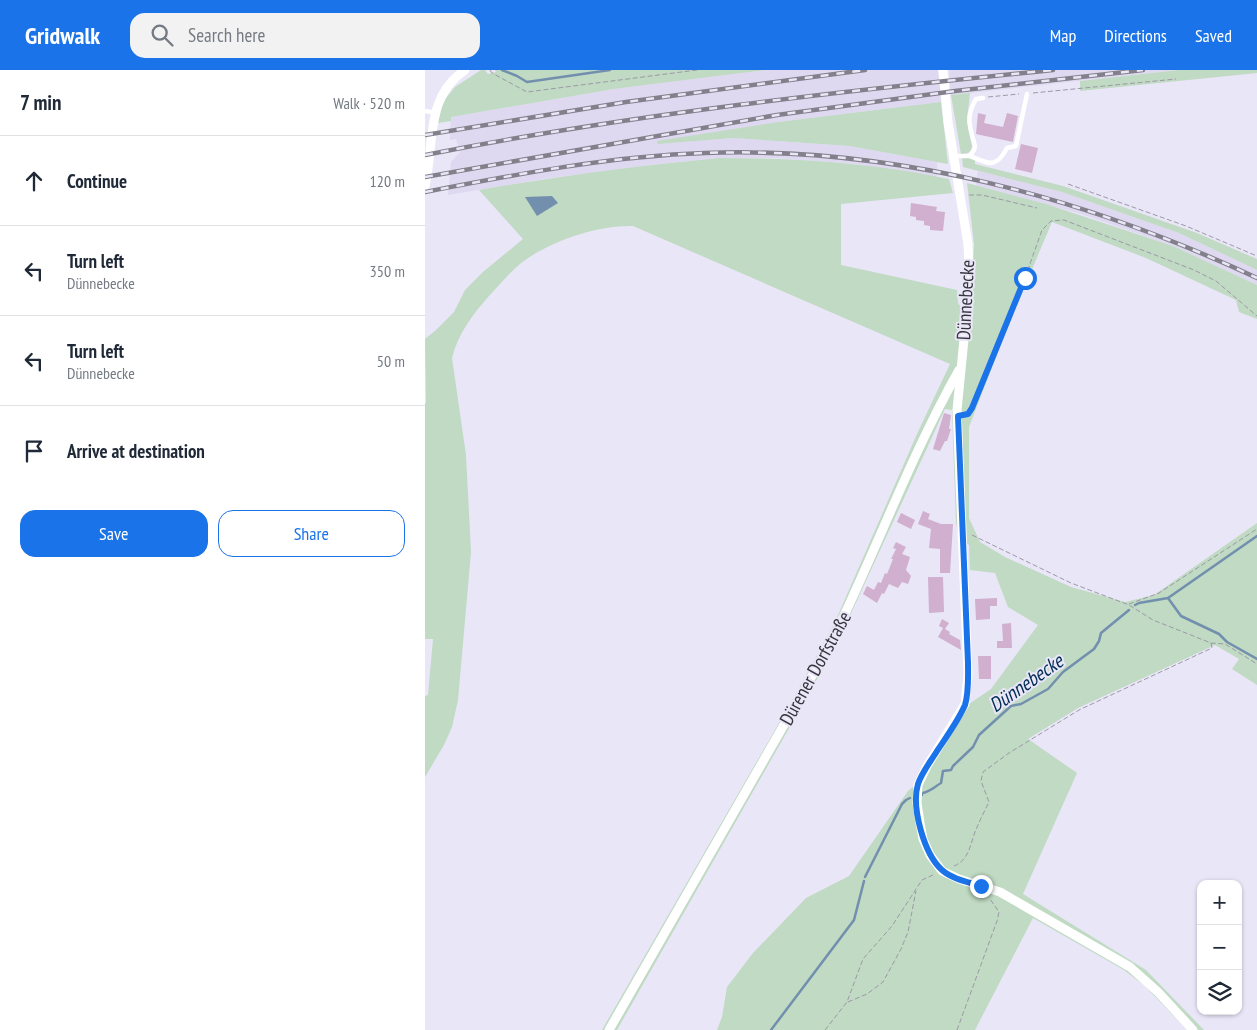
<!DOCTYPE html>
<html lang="en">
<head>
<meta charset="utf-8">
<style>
  :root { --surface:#fff; --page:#f2f2f3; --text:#1f2937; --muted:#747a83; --line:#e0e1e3; --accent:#1a73e8 }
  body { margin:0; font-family:"PT Sans Narrow",sans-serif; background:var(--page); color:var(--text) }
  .controls { position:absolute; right:15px; bottom:15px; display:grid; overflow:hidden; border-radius:10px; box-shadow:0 1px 4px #0004 }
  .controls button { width:45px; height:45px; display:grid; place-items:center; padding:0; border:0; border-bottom:1px solid var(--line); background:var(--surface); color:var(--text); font:25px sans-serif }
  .stop { position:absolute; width:15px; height:15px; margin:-11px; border:4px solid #1a73e8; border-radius:50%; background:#fff }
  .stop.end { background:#1a73e8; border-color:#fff; box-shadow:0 1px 5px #0008 }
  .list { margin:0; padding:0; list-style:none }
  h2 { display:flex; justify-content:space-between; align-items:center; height:65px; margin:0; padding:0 20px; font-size:21px }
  h2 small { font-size:16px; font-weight:400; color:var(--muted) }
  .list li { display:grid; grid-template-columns:32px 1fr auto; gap:15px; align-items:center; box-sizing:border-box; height:90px; padding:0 20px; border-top:1px solid var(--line) }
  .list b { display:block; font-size:19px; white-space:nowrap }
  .list p { margin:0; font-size:16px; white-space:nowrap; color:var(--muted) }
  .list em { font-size:16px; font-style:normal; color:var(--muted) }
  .actions { display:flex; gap:10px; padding:15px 20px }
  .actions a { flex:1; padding:11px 0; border:1px solid var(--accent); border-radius:15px; text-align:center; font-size:18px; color:var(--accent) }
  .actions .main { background:var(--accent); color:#fff }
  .icon { flex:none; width:28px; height:28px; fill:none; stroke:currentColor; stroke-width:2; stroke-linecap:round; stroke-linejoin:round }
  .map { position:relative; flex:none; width:832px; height:960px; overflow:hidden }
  header { display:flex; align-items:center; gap:30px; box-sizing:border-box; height:70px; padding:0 25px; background:var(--accent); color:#fff }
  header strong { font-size:24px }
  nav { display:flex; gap:28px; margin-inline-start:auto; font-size:18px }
  .search { width:350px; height:45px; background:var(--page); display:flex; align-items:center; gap:12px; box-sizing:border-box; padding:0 18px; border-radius:15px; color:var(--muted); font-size:19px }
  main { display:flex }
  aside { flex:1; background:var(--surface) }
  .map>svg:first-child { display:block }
</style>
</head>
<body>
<header>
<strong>Gridwalk</strong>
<div class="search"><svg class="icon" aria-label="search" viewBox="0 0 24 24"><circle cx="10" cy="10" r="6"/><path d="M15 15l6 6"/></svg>Search here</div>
<nav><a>Map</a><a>Directions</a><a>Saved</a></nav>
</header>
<main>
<aside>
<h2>7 min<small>Walk · 520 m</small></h2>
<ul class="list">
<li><svg class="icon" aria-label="ahead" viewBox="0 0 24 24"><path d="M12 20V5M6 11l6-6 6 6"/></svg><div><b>Continue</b></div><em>120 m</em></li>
<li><svg class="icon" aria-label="left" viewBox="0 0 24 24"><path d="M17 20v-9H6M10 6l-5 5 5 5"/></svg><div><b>Turn left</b><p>Dünnebecke</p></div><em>350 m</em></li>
<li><svg class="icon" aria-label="left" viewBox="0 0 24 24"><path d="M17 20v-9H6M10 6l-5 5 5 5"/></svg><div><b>Turn left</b><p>Dünnebecke</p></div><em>50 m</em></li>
<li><svg class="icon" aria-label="arrive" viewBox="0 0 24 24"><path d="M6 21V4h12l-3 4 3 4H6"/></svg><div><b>Arrive at destination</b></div></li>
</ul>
<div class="actions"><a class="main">Save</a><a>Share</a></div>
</aside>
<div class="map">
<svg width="832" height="960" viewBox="0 0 832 960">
  <rect width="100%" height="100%" fill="#e9e6f7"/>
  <!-- built -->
  <g fill="#ded9f0">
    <polygon points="341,0 513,0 516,32 353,52 233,74 308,68 425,76 512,92 512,107 430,94 349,88 294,88 235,94 125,108 23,125 26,92 35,82 31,69 25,70 26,47 189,19"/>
    <polygon points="524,0 754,0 526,25"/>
    <polygon points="553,101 637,122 754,163 832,200 832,215 748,176 656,144 551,115"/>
  </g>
  <!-- green -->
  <g fill="#c0dac3">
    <polygon points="56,0 60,0 63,4 71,2 70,0 341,0 189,19 26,47 26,51 13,53 18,32 30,17"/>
    <polygon points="754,0 832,0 832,3 655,21 655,11"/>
    <path d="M545,23L542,50L547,77C545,83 542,84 536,84L526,25Z"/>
    <polygon points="516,32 523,94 425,76 308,68 233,74 232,71 353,52"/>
    <path d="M294,88C371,88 448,93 524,109L528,123L416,134V195L532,220L533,233L545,249L549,174L542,113L621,134L748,176L832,215V249L814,242L811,230L721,188L627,152L583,256L544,357V448L555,472L580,487L646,517L700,532L729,525L832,453V615L807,599L814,589L790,575L653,638L603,669L652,703L598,824L721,900L779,960H762L720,916L699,900L608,848L550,960H292L297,947L302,917L328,883L381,828L424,806L483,721L499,708L544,634L566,619L613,555L583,537L570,503L545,500L544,475L534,467L531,453L527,340L520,339L411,576L192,960H177L373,620L410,552L492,364L525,294L208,156C172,155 125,171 96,193C84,203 74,215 64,226C47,245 33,264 27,288L41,385L46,482L33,630L27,657L19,675L0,707V626L3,625L8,569H0V333H1L0,269L11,260L29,242L40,220L58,202L98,169L54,120C133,106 213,96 294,88Z"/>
    <polygon points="537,88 544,88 550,90 550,94 638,116 772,163 832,189 832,200 754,163 637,122 538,97"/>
  </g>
  <!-- water -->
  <polygon fill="#728fae" points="127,126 133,133 112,146 100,127"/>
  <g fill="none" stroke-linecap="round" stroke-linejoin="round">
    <!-- stream -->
    <g stroke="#728fae" stroke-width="2.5">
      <polyline points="77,0 92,6 102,12 185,0"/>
      <polyline points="743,528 756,546 794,564 802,572 832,589"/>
      <polyline points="710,535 714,533 743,528 832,466"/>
      <path d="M497,725V723C505,722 509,717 516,713L518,701L526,700L528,696L548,677L554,665L586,636L596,634L623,619L638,602L669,579L674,571L676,563L704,540"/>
      <polyline points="440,807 477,734 481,730 485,728"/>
      <polyline points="346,960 429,850 439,811"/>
    </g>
  </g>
  <!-- building -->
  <g fill="#d1afce">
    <polygon points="553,43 561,45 559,53 578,57 582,43 593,46 588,72 551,64"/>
    <polygon points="596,74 613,78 607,103 590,99"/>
    <polygon points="486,133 512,137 511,141 520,142 518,161 505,160 505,156 499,155 499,151 491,150 491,147 485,146"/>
    <polygon points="519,343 526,345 524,359 526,359 522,371 520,371 515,381 508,379"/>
    <polygon points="498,441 505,444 503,449 516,454 528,454 525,503 515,503 515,479 504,478 506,459 493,454"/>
    <polygon points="476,443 490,450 486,459 472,452"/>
    <polygon points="471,472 481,477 477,484 485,487 481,500 486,506 483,514 477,512 473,518 464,514 459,524 457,523 452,533 438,524 442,516 449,520 453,512 456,513 460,503 462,504 468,489 466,489 471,479 468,478"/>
    <polygon points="503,507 518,507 519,542 504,543"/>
    <polygon points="572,528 572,536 565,536 565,549 551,550 550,529"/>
    <polygon points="517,549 524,553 520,559 525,562 524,564 535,570 536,580 513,567 518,558 514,556"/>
    <polygon points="586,553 587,578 572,578 572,571 578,571 577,554"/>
    <polygon points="553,586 566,586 566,609 554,609"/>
  </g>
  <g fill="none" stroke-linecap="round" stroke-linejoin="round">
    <!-- path -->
    <g stroke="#9c99a6" stroke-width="1" stroke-dasharray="5 2.5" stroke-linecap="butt">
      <polyline points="65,0 67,3 102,22 272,0"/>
      <polyline points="608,23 751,9"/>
      <polyline points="563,27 594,24"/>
      <polyline points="643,114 761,156 832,186"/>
      <polyline points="544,125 557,125 612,138"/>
      <polyline points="541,345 547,339 600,208 617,160 626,151 639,150 769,200 791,211 832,246"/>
      <polyline points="547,465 646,513 704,535 728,550 786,573 800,574 832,594"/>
      <polyline points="704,534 734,523 832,459"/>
      <path d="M529,796C544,790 545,775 550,762C554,752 559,742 564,732L556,711L558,702L584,683L654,640L787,578L786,573"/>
      <polyline points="423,932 442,924 458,912 476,879 483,862 491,821"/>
      <polyline points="400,960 422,932 438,889 467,856 497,810 510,804"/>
      <polyline points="532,960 572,851 574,842 565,829"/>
    </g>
    <!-- lane -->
    <g stroke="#fff" stroke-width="4.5">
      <polyline points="0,41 6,42"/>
      <path d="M529,86H545L549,80L550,76C545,58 540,47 551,29L558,28"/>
      <path d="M545,86C564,94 571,99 582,78L591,76L602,24"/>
    </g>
    <!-- street -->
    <g stroke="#fff" stroke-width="9">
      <polyline points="518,0 523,52 543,174 544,200 542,239 532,340 543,604 540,634 502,696 493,715 492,733 495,753 498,769 505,785 517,801 534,809 575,822 705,897 733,922 768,960"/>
      <path d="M0,116C10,71 0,27 40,0"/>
      <path d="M184,960L407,571C451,481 485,387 534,300"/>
    </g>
    <!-- rail casing -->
    <g stroke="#83808b" stroke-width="4.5">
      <g id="rail">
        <polyline points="0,65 201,32 440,0"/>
        <path d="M0,85C207,44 418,21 628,0"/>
        <polyline points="0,107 352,45 530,21 718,0"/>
        <path d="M0,122C93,104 186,86 280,83C471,76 661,128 832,208"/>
      </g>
    </g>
    <!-- rail -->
    <use href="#rail" stroke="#e9e6f7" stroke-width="2.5" stroke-dasharray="8" stroke-linecap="butt"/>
  </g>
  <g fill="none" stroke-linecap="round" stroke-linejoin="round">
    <!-- route -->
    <path stroke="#1a73e8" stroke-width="6" d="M556,816C543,812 527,809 517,800C499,784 486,737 493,714C497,702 506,691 512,681C522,666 533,651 540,635C544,622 543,606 543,593L533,346L543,344L547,338L600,208"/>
  </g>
  <g text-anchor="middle" stroke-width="4" stroke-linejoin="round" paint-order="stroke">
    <!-- street labels -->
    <g font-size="19" fill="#37353c" stroke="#e9e6f7">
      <text transform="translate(540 230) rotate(-87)" y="7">Dünnebecke</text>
      <text transform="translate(390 598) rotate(-61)" y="7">Dürener Dorfstraße</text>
    </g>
    <!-- water labels -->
    <g font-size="20" font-style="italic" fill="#002b54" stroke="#e9e6f7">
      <text transform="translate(601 613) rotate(-35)" y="7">Dünnebecke</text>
    </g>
  </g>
</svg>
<div class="controls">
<button>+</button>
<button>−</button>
<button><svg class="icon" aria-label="layers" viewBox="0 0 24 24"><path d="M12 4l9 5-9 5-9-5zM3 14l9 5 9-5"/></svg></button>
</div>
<div class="stop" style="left:600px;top:208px"></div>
<div class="stop end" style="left:556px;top:816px"></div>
</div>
</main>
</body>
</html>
